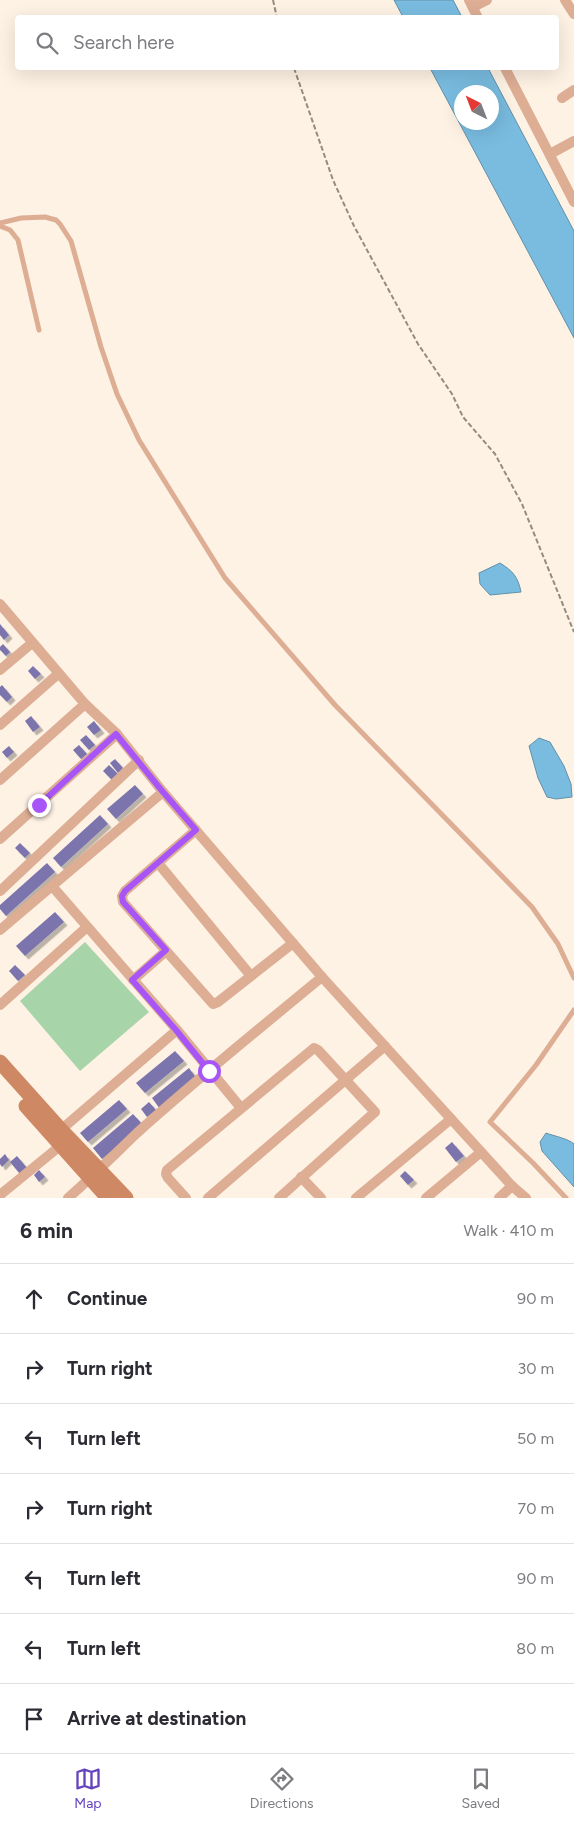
<!DOCTYPE html>
<html lang="en">
<head>
<meta charset="utf-8">
<style>
  :root { --surface:#fff; --page:#f7f7f7; --text:#2b2b33; --muted:#7c7c81; --line:#e1e1e2; --accent:#6444bc }
  body { margin:0; font-family:Figtree,sans-serif; background:var(--page); color:var(--text) }
  .compass { position:absolute; left:454px; top:85px; width:45px; height:45px; border-radius:50%; background:var(--surface); box-shadow:0 5px 20px #0002; rotate:318deg }
  .stop { position:absolute; width:15px; height:15px; margin:-11px; border:4px solid #a855f7; border-radius:50%; background:#fff }
  .stop.end { background:#a855f7; border-color:#fff; box-shadow:0 1px 5px #0008 }
  .list { margin:0; padding:0; list-style:none }
  h2 { display:flex; justify-content:space-between; align-items:center; height:65px; margin:0; padding:0 20px; font-size:21px }
  h2 small { font-size:16px; font-weight:400; color:var(--muted) }
  .list li { display:grid; grid-template-columns:32px 1fr auto; gap:15px; align-items:center; box-sizing:border-box; height:70px; padding:0 20px; border-top:1px solid var(--line) }
  .list b { display:block; font-size:19px; white-space:nowrap }
  .list em { font-size:16px; font-style:normal; color:var(--muted) }
  .icon { flex:none; width:28px; height:28px; fill:none; stroke:currentColor; stroke-width:2; stroke-linecap:round; stroke-linejoin:round }
  .map { position:relative; flex:none; width:574px; height:1198px; overflow:hidden }
  .search { position:absolute; background:var(--surface); box-shadow:0 5px 20px #0002; left:15px; right:15px; top:15px; height:55px; display:flex; align-items:center; gap:12px; box-sizing:border-box; padding:0 18px; border-radius:5px; color:var(--muted); font-size:19px }
  .sheet { height:555px; background:var(--surface) }
  nav { display:flex; justify-content:space-around; align-items:center; box-sizing:border-box; height:70px; border-top:1px solid var(--line); background:var(--surface); font-size:14px; color:var(--muted) }
  nav a { display:grid; justify-items:center; gap:2px }
  nav .on { color:var(--accent) }
  .map>svg:first-child { display:block }
</style>
</head>
<body>
<div class="map">
<svg width="574" height="1198" viewBox="0 0 574 1198">
  <defs>
    <filter id="shadow"><feDropShadow dx="3.5" dy="3.5" stdDeviation="0" flood-color="#0004"/></filter>
  </defs>
  <rect width="100%" height="100%" fill="#fef2e4"/>
  <!-- green -->
  <polygon fill="#a8d4a9" points="85,942 149,1012 80,1071 20,1001"/>
  <!-- water -->
  <g fill="#79bce0" stroke="#6390a7" fill-rule="evenodd">
    <polygon points="394,0 453,0 462,17 403,17"/>
    <path d="M430,68H488L574,231V338ZM492,92V122H462V92Z"/>
    <path d="M500,563C513,571 518,577 521,592L490,595L480,584L479,573Z"/>
    <polygon points="539,738 550,742 564,766 571,784 572,797 556,799 547,797 538,778 529,746"/>
    <path d="M546,1133C554,1136 569,1139 574,1144V1187L542,1151L540,1142Z"/>
  </g>
  <!-- building -->
  <g fill="#7b74ad" filter="url(#shadow)">
    <polygon points="0,624 9,635 4,640 0,635"/>
    <polygon points="3,644 10,652 6,656 0,650 0,647"/>
    <polygon points="33,666 41,674 35,679 28,671"/>
    <polygon points="2,685 12,697 7,702 0,695 0,687"/>
    <polygon points="31,716 40,727 33,732 25,721"/>
    <polygon points="94,721 101,730 94,735 87,727"/>
    <polygon points="86,735 95,745 89,750 80,740"/>
    <polygon points="79,745 87,754 81,759 73,750"/>
    <polygon points="9,746 14,752 7,758 2,752"/>
    <polygon points="115,759 123,768 118,773 110,763"/>
    <polygon points="109,765 118,774 112,780 103,771"/>
    <polygon points="135,785 143,794 116,819 107,809"/>
    <polygon points="100,815 108,824 61,867 53,858"/>
    <polygon points="20,843 30,853 25,858 15,848"/>
    <polygon points="47,863 55,872 6,916 0,909 0,905"/>
    <polygon points="55,912 64,922 25,956 16,946"/>
    <polygon points="15,965 25,975 18,981 9,971"/>
    <polygon points="175,1051 184,1061 145,1093 136,1083"/>
    <polygon points="189,1068 197,1079 160,1109 152,1098"/>
    <polygon points="119,1100 127,1109 88,1142 80,1133"/>
    <polygon points="149,1102 156,1110 147,1117 141,1109"/>
    <polygon points="133,1114 143,1125 102,1159 93,1148"/>
    <polygon points="452,1142 464,1156 456,1162 445,1148"/>
    <polygon points="5,1154 9,1160 2,1167 0,1164 0,1159"/>
    <polygon points="17,1156 27,1168 20,1174 10,1162"/>
    <polygon points="39,1170 45,1177 39,1182 34,1175"/>
    <polygon points="405,1171 414,1180 408,1185 400,1176"/>
  </g>
  <g fill="none" stroke-linecap="round" stroke-linejoin="round">
    <!-- path -->
    <g stroke="#948b81" stroke-width="2" stroke-dasharray="5 2.5" stroke-linecap="butt">
      <polyline points="273,0 277,18"/>
      <polyline points="294,68 333,180 354,226 418,344 452,394 463,417 495,454 522,504 574,632"/>
    </g>
    <!-- lane -->
    <g stroke="#ddad94" stroke-width="5">
      <polyline points="0,223 21,218 45,217 56,220 60,224 71,241 101,347 117,394 139,440 225,578 335,705 532,907 558,944 574,978"/>
      <polyline points="0,226 10,230 18,240 39,330"/>
      <polyline points="566,1198 533,1163 490,1122 536,1065 574,1010"/>
    </g>
    <!-- street -->
    <g stroke="#ddad94" stroke-width="10">
      <polyline points="469,0 478,18"/>
      <polyline points="565,0 574,14"/>
      <polyline points="473,7 487,0"/>
      <polyline points="505,68 574,202"/>
      <polyline points="562,98 574,90"/>
      <polyline points="550,154 574,141"/>
      <polyline points="0,604 85,704 117,734 163,792 322,977 512,1186 526,1198"/>
      <polyline points="0,670 32,643"/>
      <polyline points="0,725 58,674"/>
      <polyline points="0,780 85,704"/>
      <polyline points="196,830 125,891 122,896 123,902 213,1004 218,1002 293,943"/>
      <polyline points="0,839 117,734"/>
      <polyline points="158,863 251,976"/>
      <polyline points="52,886 177,1030 241,1108"/>
      <polyline points="0,891 139,760"/>
      <polyline points="0,930 163,792"/>
      <polyline points="133,980 166,951"/>
      <polyline points="0,1005 87,927"/>
      <polyline points="56,1134 177,1030"/>
      <polyline points="301,1177 321,1198"/>
      <polyline points="0,1195 60,1146"/>
      <path d="M68,1198C92,1177 114,1155 137,1133C197,1079 260,1028 322,977"/>
      <polyline points="186,1198 168,1178 166,1174 167,1170 314,1048 318,1050 375,1112 279,1198"/>
      <polyline points="208,1198 385,1046"/>
      <polyline points="356,1198 451,1119"/>
      <polyline points="426,1198 481,1152"/>
      <polyline points="499,1198 512,1186"/>
    </g>
    <!-- secondary -->
    <g stroke="#ce8964" stroke-width="15">
      <polyline points="0,1062 61,1130 126,1198"/>
      <polyline points="26,1106 108,1198"/>
    </g>
  </g>
  <g fill="none" stroke-linecap="round" stroke-linejoin="round">
    <!-- route -->
    <polyline stroke="#a855f7" stroke-width="6" points="39,805 116,734 163,792 196,830 125,891 122,896 123,902 166,950 132,980 176,1030 209,1071"/>
  </g>
</svg>
<svg class="compass" viewBox="-18 -18 36 36"><path d="M0-13l5 13h-10z" fill="#e53935"/><path d="M0 13l5-13h-10z" fill="#7c7c81"/></svg>
<div class="stop" style="left:209px;top:1071px"></div>
<div class="stop end" style="left:39px;top:805px"></div>
<div class="search"><svg class="icon" aria-label="search" viewBox="0 0 24 24"><circle cx="10" cy="10" r="6"/><path d="M15 15l6 6"/></svg>Search here</div>
</div>
<section class="sheet">
<h2>6 min<small>Walk · 410 m</small></h2>
<ul class="list">
<li><svg class="icon" aria-label="ahead" viewBox="0 0 24 24"><path d="M12 20V5M6 11l6-6 6 6"/></svg><div><b>Continue</b></div><em>90 m</em></li>
<li><svg class="icon" aria-label="right" viewBox="0 0 24 24"><path d="M7 20v-9h11M14 6l5 5-5 5"/></svg><div><b>Turn right</b></div><em>30 m</em></li>
<li><svg class="icon" aria-label="left" viewBox="0 0 24 24"><path d="M17 20v-9H6M10 6l-5 5 5 5"/></svg><div><b>Turn left</b></div><em>50 m</em></li>
<li><svg class="icon" aria-label="right" viewBox="0 0 24 24"><path d="M7 20v-9h11M14 6l5 5-5 5"/></svg><div><b>Turn right</b></div><em>70 m</em></li>
<li><svg class="icon" aria-label="left" viewBox="0 0 24 24"><path d="M17 20v-9H6M10 6l-5 5 5 5"/></svg><div><b>Turn left</b></div><em>90 m</em></li>
<li><svg class="icon" aria-label="left" viewBox="0 0 24 24"><path d="M17 20v-9H6M10 6l-5 5 5 5"/></svg><div><b>Turn left</b></div><em>80 m</em></li>
<li><svg class="icon" aria-label="arrive" viewBox="0 0 24 24"><path d="M6 21V4h12l-3 4 3 4H6"/></svg><div><b>Arrive at destination</b></div></li>
</ul>
</section>
<nav>
<a class="on"><svg class="icon" aria-label="map" viewBox="0 0 24 24"><path d="M3 6l6-2 6 2 6-2v14l-6 2-6-2-6 2zM9 4v14M15 6v14"/></svg>Map</a>
<a><svg class="icon" aria-label="directions" viewBox="0 0 24 24"><path d="M12 3l9 9-9 9-9-9zM9 14v-3h6M13 9l2 2-2 2"/></svg>Directions</a>
<a><svg class="icon" aria-label="saved" viewBox="0 0 24 24"><path d="M7 4h10v16l-5-4-5 4z"/></svg>Saved</a>
</nav>
</body>
</html>
